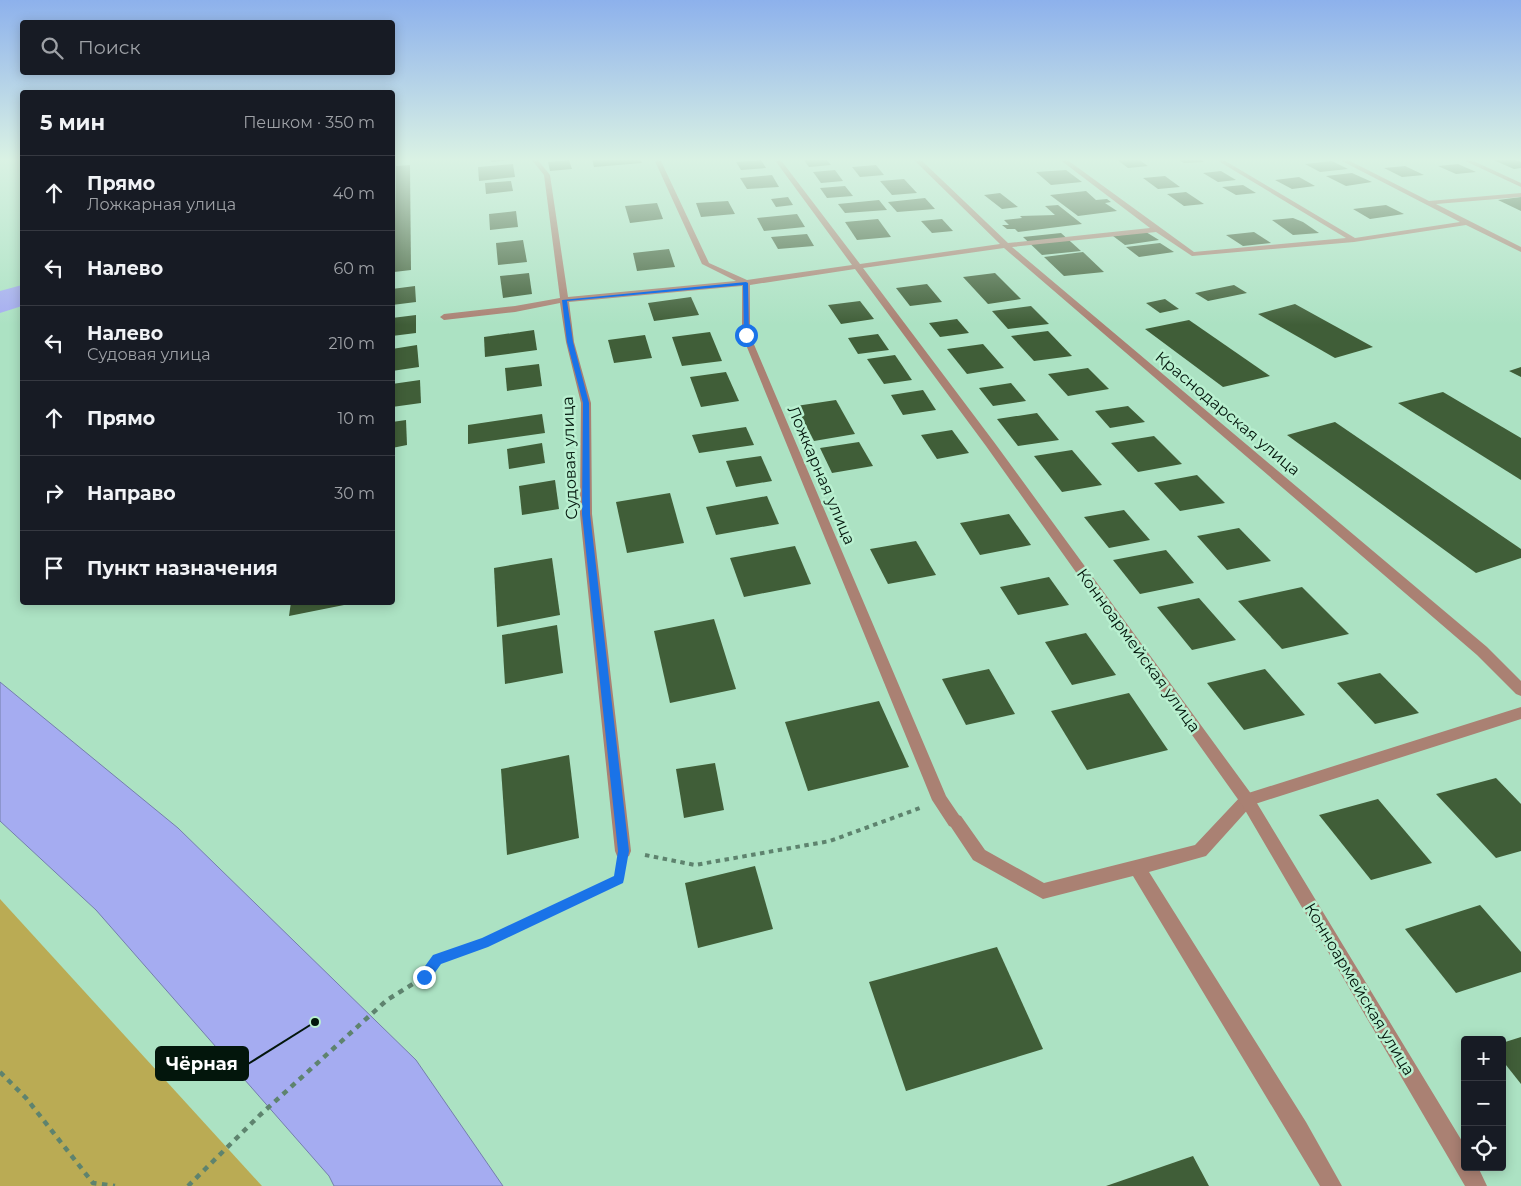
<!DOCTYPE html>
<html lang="ru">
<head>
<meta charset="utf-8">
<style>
  :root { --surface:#171b24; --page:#20242c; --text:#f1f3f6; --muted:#9ea1a6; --line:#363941 }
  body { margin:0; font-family:Montserrat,sans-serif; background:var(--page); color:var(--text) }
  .controls { position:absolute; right:15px; bottom:15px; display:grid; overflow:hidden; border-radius:5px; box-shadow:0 2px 12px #0003 }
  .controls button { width:45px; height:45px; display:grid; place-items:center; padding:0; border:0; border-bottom:1px solid var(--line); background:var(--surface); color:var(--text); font:25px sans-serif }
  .stop { position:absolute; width:15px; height:15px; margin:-11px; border:4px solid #1a73e8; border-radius:50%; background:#fff }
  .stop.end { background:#1a73e8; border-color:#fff; box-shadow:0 1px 5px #0008 }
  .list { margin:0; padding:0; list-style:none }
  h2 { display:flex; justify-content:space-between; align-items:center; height:65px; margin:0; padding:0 20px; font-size:21px }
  h2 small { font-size:16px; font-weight:400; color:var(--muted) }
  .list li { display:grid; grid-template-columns:32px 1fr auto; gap:15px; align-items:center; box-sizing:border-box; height:75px; padding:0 20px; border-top:1px solid var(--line) }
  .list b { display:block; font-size:19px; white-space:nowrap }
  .list p { margin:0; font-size:16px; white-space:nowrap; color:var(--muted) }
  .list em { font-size:16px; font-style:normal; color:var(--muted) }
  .icon { flex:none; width:28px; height:28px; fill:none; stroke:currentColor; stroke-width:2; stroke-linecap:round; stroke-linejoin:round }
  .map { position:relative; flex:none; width:1521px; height:1186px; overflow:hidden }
  .search { position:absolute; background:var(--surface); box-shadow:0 2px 12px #0003; left:20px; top:20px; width:375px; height:55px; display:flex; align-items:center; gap:12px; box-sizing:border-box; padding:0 18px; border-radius:5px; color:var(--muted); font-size:19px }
  .panel { position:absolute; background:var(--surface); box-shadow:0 2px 12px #0003; left:20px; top:90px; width:375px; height:515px; border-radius:5px }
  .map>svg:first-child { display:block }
</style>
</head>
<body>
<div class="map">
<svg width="1521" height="1186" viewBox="0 0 1521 1186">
  <rect width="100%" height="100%" fill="#ace2c3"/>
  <!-- green -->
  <polygon fill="#baab54" points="0,899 262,1186 0,1186"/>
  <!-- water -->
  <polygon fill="#a5acf1" stroke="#747fac" points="0,682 178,828 416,1060 503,1186 334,1186 329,1176 96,910 0,821"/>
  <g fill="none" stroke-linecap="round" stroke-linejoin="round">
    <!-- river -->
    <polygon fill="#a5acf1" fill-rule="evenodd" points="22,285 22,306 0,313 0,291"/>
  </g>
  <!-- building -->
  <g fill="#405e38">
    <polygon points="491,159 514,159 514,160 491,162"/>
    <polygon points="592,159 640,159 642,163 594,167"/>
    <polygon points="803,159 826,159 831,165 809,167"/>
    <polygon points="1116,159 1138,159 1148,166 1128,168"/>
    <polygon points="1177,159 1200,159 1204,162 1184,163"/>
    <polygon points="1491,159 1514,159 1521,162 1521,168 1514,169"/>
    <polygon points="569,160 572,169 550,171 548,162"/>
    <polygon points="761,160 766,168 741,170 736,162"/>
    <polygon points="1332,161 1348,169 1320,172 1305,164"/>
    <polygon points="513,164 515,177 479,181 478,167"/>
    <polygon points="1458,164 1476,172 1456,174 1438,166"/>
    <polygon points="410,165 411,270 394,272 396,166"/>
    <polygon points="876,165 884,175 860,177 852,167"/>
    <polygon points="1405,166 1424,175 1402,177 1384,168"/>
    <polygon points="835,170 843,181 821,183 813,172"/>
    <polygon points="1066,170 1082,182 1051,185 1036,172"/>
    <polygon points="1221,171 1236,180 1218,182 1203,173"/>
    <polygon points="1352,173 1372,182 1346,186 1326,176"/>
    <polygon points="772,175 779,187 747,189 740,178"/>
    <polygon points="1165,176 1180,187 1158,189 1143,178"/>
    <polygon points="1299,177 1315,186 1292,189 1275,180"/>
    <polygon points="904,179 917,193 892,195 880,181"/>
    <polygon points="511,181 513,191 486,194 485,183"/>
    <polygon points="1243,185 1256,193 1236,195 1222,187"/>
    <polygon points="845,186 853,196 827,198 820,188"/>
    <polygon points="1086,191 1096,200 1107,199 1111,202 1105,203 1117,211 1078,216 1050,195"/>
    <polygon points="1186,192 1204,204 1184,206 1167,194"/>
    <polygon points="1000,193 1018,207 1002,209 984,195"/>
    <polygon points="788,197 793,205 776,207 771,199"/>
    <polygon points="1521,197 1521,211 1498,200"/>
    <polygon points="925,198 935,209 897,212 888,202"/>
    <polygon points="879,200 887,210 845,213 838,204"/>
    <polygon points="728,201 735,214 701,217 696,203"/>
    <polygon points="657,203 663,219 630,223 625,206"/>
    <polygon points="1058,205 1082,224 1018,232 1015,229 1007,229 1002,225 1009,225 1004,220 1022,218 1020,216 1055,215 1045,206"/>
    <polygon points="1386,205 1404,214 1370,219 1353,209"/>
    <polygon points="516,211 518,227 490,230 489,214"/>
    <polygon points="797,214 805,227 764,231 757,218"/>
    <polygon points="1293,218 1303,222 1319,233 1293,235 1272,220"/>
    <polygon points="878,219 891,237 857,240 845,222"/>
    <polygon points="942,219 953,231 932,233 921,221"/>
    <polygon points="1146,232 1159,240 1125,245 1113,236"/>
    <polygon points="1254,232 1271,243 1243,246 1226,235"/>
    <polygon points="1061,233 1081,251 1042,255 1023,237"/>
    <polygon points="807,234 814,246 778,249 771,237"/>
    <polygon points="523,240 527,262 498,265 496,243"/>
    <polygon points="1160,243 1174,252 1139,257 1126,247"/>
    <polygon points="669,249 675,267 637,271 633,253"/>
    <polygon points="1083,252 1104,272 1064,276 1044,257"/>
    <polygon points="529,273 532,294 503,298 500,276"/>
    <polygon points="995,273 1021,299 988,304 963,277"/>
    <polygon points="927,284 942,302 910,306 896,288"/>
    <polygon points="1234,285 1247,293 1208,301 1195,293"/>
    <polygon points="415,286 416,302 392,305 392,289"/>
    <polygon points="691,297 699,315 654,321 648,303"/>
    <polygon points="1165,299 1179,309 1160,313 1146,303"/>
    <polygon points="860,301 874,319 841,324 828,305"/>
    <polygon points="1295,304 1373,347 1335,358 1258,314"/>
    <polygon points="1031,306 1049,324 1008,329 992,311"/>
    <polygon points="416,315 416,333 392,336 392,318"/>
    <polygon points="957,319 969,333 940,337 929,323"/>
    <polygon points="1189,320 1270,376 1223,387 1145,329"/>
    <polygon points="534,330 537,350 485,357 484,337"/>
    <polygon points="1048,331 1072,356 1034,361 1011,336"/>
    <polygon points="710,332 722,361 682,366 672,337"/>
    <polygon points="878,334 889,350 858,354 848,338"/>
    <polygon points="645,335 652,358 614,363 608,340"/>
    <polygon points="983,344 1004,368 967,374 947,349"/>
    <polygon points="417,345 419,367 392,371 392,349"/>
    <polygon points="895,355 912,380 884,384 867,359"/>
    <polygon points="539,364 542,386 507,391 505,368"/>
    <polygon points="1521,367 1521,377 1509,371"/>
    <polygon points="1088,368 1109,389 1068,396 1048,374"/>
    <polygon points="726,372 739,401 701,407 690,377"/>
    <polygon points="420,380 421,403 392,407 392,384"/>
    <polygon points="1011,383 1026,401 993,406 979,388"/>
    <polygon points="923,390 936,410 903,415 891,395"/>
    <polygon points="1443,392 1521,438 1521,480 1398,403"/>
    <polygon points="836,400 855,434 814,441 796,406"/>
    <polygon points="1128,406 1145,422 1110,428 1095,411"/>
    <polygon points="1037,413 1059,440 1018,446 997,419"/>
    <polygon points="542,414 545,433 468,444 468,425"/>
    <polygon points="406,420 407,445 392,448 392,422"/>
    <polygon points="1335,422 1521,549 1521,558 1476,573 1287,435"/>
    <polygon points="746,427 754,445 699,453 692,435"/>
    <polygon points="952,430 969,453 937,459 921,435"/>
    <polygon points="1154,436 1182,464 1138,472 1111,443"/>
    <polygon points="859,442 873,466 832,473 820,448"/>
    <polygon points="542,443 545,463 509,469 507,449"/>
    <polygon points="1072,450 1102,485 1062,492 1034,456"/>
    <polygon points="761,456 772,481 736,487 726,461"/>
    <polygon points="1197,475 1225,503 1180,511 1154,483"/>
    <polygon points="555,480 559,509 522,515 519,486"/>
    <polygon points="670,493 684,543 627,553 616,502"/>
    <polygon points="767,496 779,524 716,535 706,507"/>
    <polygon points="1124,510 1150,540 1109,548 1084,517"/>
    <polygon points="1009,514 1031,545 980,555 960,523"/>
    <polygon points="1239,528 1271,561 1227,570 1197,536"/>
    <polygon points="916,541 936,575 888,584 870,549"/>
    <polygon points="795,546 811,584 744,597 730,558"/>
    <polygon points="1166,550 1194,583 1140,594 1113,560"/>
    <polygon points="552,558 560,615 497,627 494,568"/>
    <polygon points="1049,577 1069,605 1018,615 1000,587"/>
    <polygon points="1302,587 1349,634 1282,649 1238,601"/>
    <polygon points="1199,598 1236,640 1192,650 1157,607"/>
    <polygon points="291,602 354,602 354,603 289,616"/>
    <polygon points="714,619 736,689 670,703 654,631"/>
    <polygon points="557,625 563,673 505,684 502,635"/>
    <polygon points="1086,633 1116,675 1072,685 1045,642"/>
    <polygon points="989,669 1015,714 966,725 942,679"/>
    <polygon points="1265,669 1305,715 1244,730 1207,683"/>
    <polygon points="1380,673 1419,713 1375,724 1337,683"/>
    <polygon points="1129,693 1168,750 1087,770 1051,711"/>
    <polygon points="879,701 909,767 808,791 785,722"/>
    <polygon points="569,755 579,838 507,855 501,769"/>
    <polygon points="715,763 724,810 684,818 676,769"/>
    <polygon points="1496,778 1521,804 1521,851 1496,858 1436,794"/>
    <polygon points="1378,799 1432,863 1371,880 1319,815"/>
    <polygon points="755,866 773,929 698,948 685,883"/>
    <polygon points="1480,905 1521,952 1521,972 1456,993 1405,929"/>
    <polygon points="997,947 1043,1049 906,1091 869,982"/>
    <polygon points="1521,1037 1521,1084 1502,1060 1502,1043"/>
    <polygon points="1193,1156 1209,1186 1106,1186"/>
  </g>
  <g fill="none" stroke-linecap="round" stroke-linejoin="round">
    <!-- path-far1 -->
    <polyline stroke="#5e836e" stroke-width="4" stroke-dasharray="4.5 4.5" stroke-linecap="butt" points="645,855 695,865 830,841 920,808"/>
    <!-- path -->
    <g stroke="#5e836e" stroke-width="4.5" stroke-dasharray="5.5 5.5" stroke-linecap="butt">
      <polyline points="0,1072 26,1098 93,1183 115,1186"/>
      <polyline points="188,1186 260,1115 387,1000 424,977 437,959 484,943 619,879 620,872"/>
    </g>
    <!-- service -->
    <polygon fill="#aa8173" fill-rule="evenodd" points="1521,707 1521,719 1252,805 1206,856 1149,872 1306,1122 1342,1186 1320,1186 1133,876 1043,899 973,860 947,821 949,816 955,814 961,816 985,850 1044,883 1195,845 1242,795"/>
    <!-- minor -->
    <g fill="#aa8173" fill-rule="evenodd">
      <polygon points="531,159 537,159 550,175 568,297 736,281 702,264 654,159 660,159 709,263 747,280 852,265 774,159 780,159 860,264 1000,244 913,159 920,159 1008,243 1150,228 1059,159 1066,159 1194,252 1346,238 1215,159 1222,159 1355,238 1460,222 1338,159 1346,159 1429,201 1521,193 1521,197 1436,204 1521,247 1521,252 1466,225 1354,242 1192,256 1156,232 1012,247 1487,647 1521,681 1521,696 1516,694 1477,655 1004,248 863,268 994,442 1252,795 1465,1146 1465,1167 1478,1167 1487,1186 1465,1186 1242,805 986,446 855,269 750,285 750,335 946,796 963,821 961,826 955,828 949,826 932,800 742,335 742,286 569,302 574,342 591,403 592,514 631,851 629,856 623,859 617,856 615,851 580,514 581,403 566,342 560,303 515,312 444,320 440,317 444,314 515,306 560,298 544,175"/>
      <polygon points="1461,159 1469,159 1521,183 1521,187"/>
    </g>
  </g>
  <!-- sky -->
  <linearGradient id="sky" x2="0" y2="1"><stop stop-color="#8db1ec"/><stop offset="0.49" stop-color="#daf2e4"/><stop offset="1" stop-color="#daf2e4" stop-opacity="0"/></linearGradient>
  <rect width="1521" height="325" fill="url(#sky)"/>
  <!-- route -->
  <polygon fill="#1a73e8" points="746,282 748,283 749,335 746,337 744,335 743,285 567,301 573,342 589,403 590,514 629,851 624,879 623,883 488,947 441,964 429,981 420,981 420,973 433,955 482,938 614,876 618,851 582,514 583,403 567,342 562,300"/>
  <g text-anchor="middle" stroke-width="5" stroke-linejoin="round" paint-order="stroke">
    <!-- street labels -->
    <g font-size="16" fill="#03160c" stroke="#b9f0d0">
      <text transform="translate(1228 413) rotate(40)" y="6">Краснодарская улица</text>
      <text transform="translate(569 458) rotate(-92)" y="6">Судовая улица</text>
      <text transform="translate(822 475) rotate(67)" y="6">Ложкарная улица</text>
      <text transform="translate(1139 650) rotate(54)" y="6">Конноармейская улица</text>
      <text transform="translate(1360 989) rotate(59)" y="6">Конноармейская улица</text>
    </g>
  </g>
  <!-- callouts -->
  <path fill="none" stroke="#03160c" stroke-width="2" d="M315 1022L248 1064"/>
  <circle fill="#03160c" stroke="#b9f0d0" stroke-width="2" cx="315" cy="1022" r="5"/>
  <rect fill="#03160c" stroke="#03160c" stroke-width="2" x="156" y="1047" width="92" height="33" rx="5"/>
  <g font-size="18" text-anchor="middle" font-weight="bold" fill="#fff">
    <text x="202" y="1070">Чёрная</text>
  </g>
</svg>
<div class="controls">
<button>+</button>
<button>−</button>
<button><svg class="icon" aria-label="locate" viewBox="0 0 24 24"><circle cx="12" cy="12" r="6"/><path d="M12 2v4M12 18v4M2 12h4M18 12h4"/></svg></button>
</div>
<div class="stop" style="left:746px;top:335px"></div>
<div class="stop end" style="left:424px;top:977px"></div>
<div class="search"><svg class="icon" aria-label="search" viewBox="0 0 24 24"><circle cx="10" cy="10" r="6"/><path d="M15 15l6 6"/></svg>Поиск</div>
<section class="panel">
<h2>5 мин<small>Пешком · 350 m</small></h2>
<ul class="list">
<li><svg class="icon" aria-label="ahead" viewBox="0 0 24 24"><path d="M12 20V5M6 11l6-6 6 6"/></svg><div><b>Прямо</b><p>Ложкарная улица</p></div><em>40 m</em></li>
<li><svg class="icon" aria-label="left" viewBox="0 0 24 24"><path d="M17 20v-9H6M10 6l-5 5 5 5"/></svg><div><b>Налево</b></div><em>60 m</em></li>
<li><svg class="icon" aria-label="left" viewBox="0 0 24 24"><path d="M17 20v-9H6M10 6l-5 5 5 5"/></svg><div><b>Налево</b><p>Судовая улица</p></div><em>210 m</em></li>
<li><svg class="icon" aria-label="ahead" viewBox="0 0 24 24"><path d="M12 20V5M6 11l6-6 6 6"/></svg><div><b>Прямо</b></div><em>10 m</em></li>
<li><svg class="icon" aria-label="right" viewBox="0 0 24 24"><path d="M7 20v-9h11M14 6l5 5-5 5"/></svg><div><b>Направо</b></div><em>30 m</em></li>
<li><svg class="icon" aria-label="arrive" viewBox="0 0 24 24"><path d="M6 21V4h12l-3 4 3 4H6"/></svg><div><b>Пункт назначения</b></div></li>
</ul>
</section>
</div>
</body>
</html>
